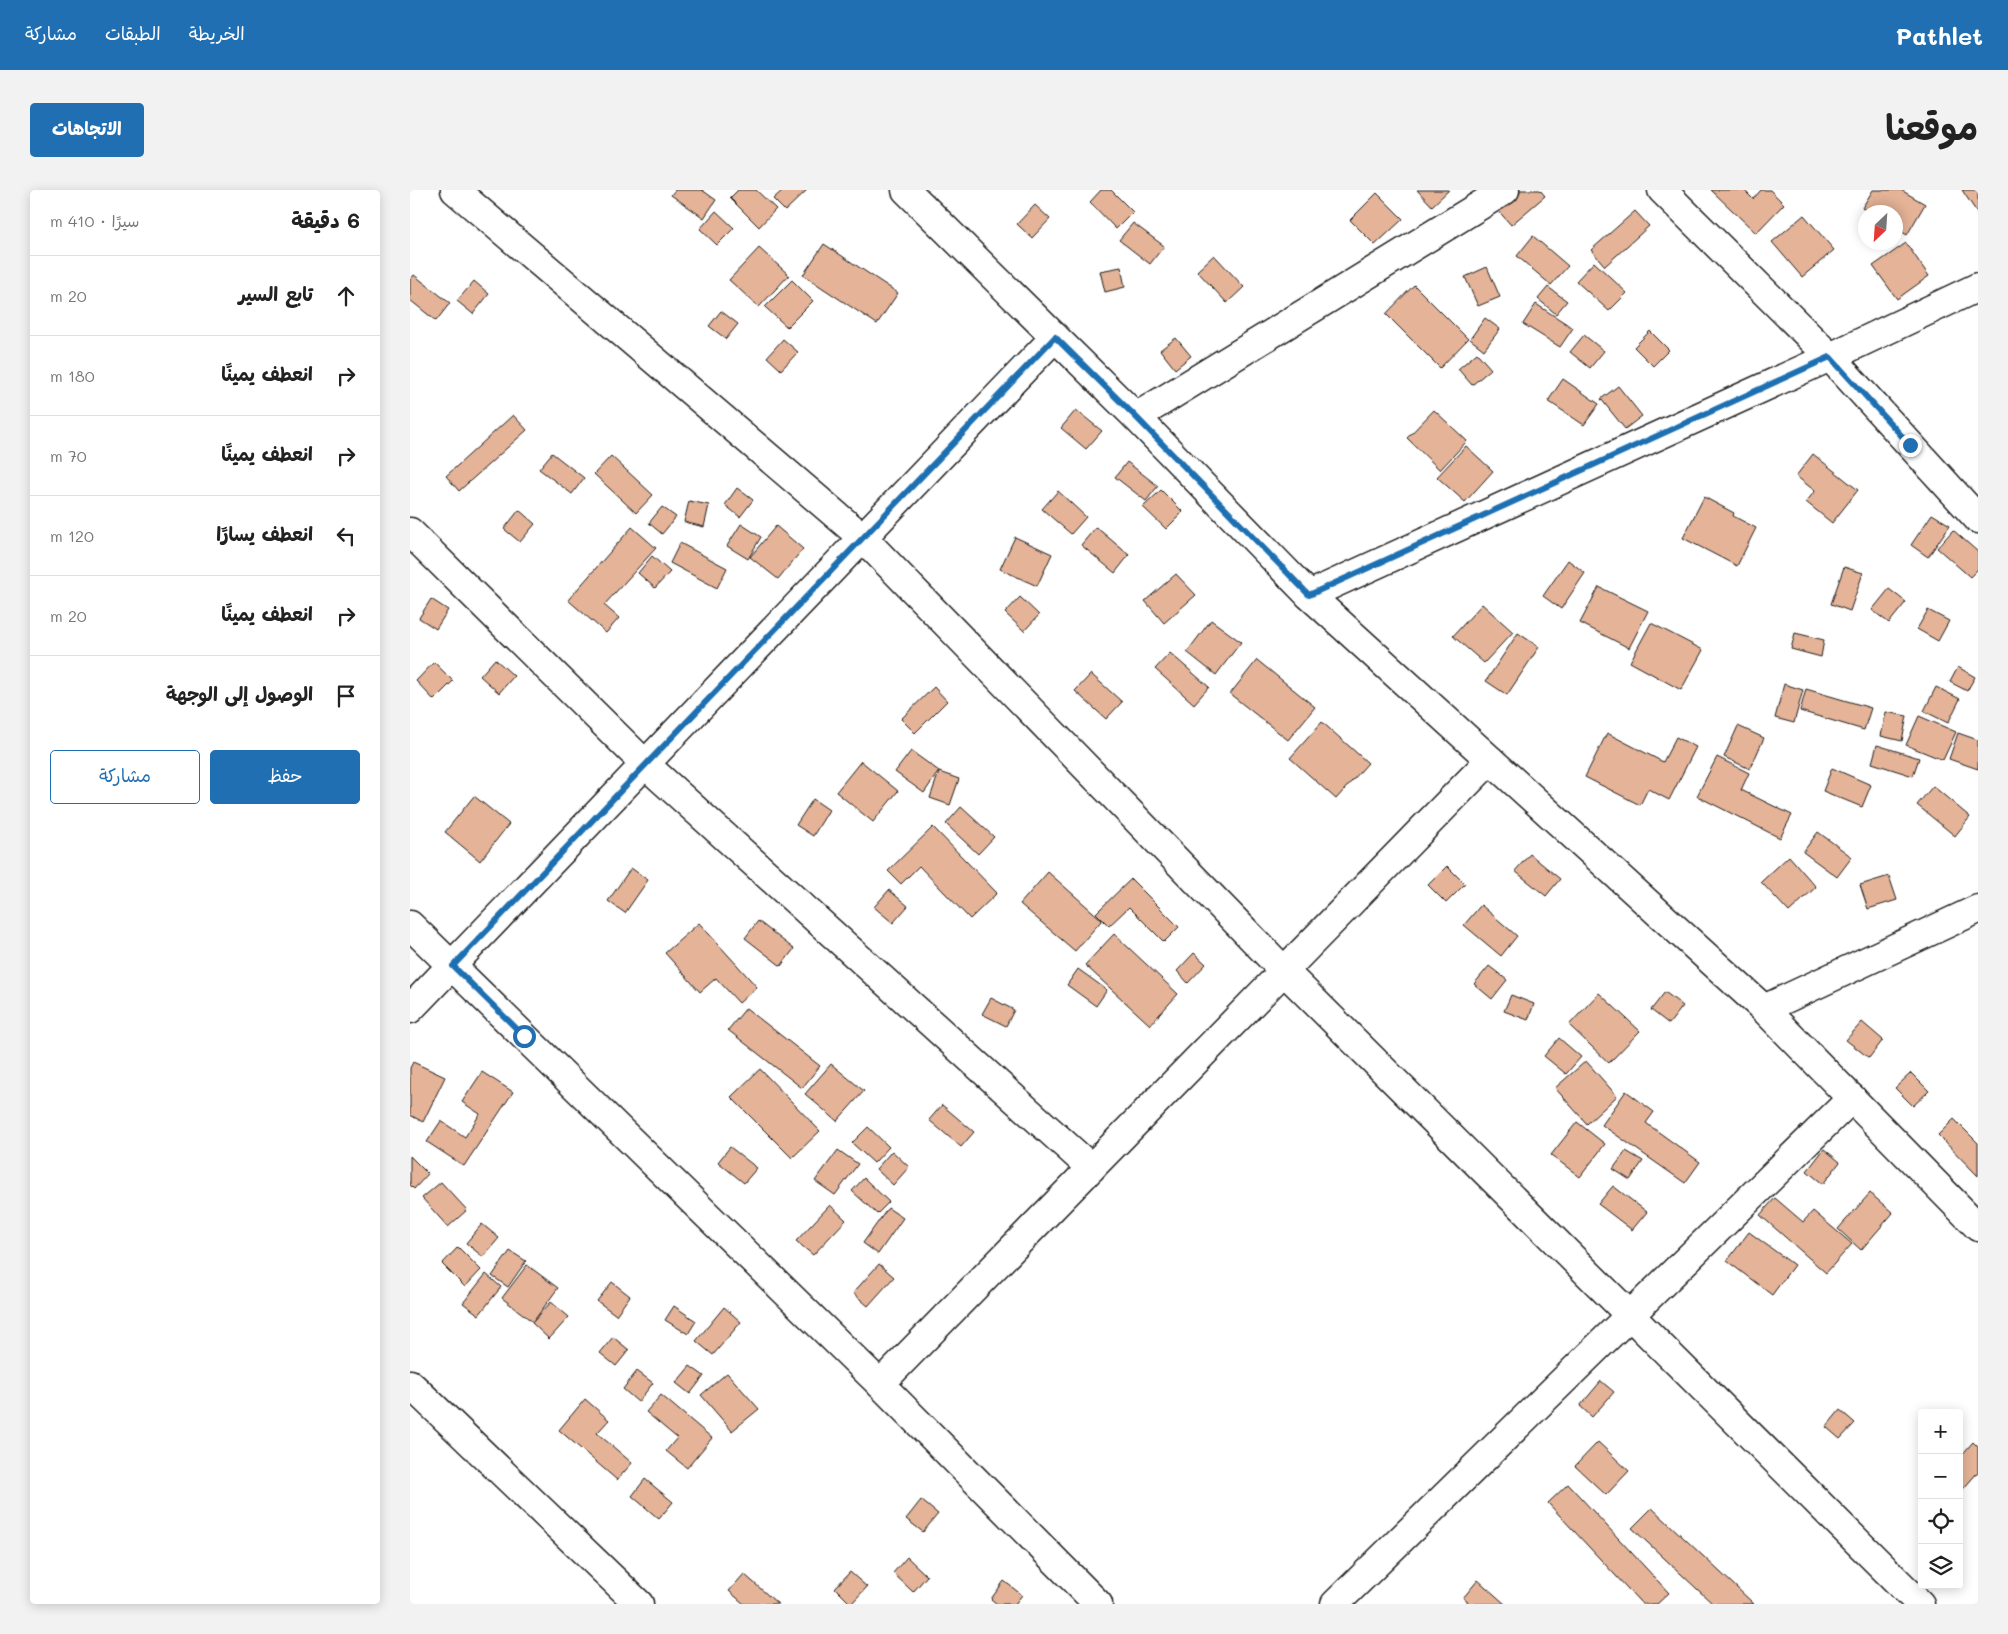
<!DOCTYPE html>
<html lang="ar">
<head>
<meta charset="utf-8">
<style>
  :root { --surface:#fff; --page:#f2f2f2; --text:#222; --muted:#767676; --line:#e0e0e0; --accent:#1f6fb2 }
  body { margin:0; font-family:Mali,"Playpen Sans Arabic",sans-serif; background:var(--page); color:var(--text); direction:rtl }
  .controls { position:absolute; right:15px; bottom:15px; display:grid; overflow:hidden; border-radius:5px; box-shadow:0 2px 12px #0003 }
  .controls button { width:45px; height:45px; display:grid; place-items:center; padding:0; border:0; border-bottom:1px solid var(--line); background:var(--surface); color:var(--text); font:25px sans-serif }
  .compass { position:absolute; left:1448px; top:15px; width:45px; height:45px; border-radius:50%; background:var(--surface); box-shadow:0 2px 12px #0003; rotate:205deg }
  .stop { position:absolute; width:15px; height:15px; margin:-11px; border:4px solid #1f6fb2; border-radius:50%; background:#fff }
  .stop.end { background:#1f6fb2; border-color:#fff; box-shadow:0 1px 5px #0008 }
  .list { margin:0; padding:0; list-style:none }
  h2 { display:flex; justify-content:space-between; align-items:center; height:65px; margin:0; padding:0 20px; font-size:21px }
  h2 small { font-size:16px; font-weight:400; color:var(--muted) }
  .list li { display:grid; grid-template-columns:32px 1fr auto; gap:15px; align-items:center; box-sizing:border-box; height:80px; padding:0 20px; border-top:1px solid var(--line) }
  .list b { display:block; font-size:19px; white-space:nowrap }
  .list em { font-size:16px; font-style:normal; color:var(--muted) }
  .actions { display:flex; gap:10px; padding:15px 20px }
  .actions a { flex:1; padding:11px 0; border:1px solid var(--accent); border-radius:5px; text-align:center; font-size:18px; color:var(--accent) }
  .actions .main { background:var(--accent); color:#fff }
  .icon { flex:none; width:28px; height:28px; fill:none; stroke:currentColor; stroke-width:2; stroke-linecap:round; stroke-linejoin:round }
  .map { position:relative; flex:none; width:1568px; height:1414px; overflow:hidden; direction:ltr; border-radius:5px }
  header { display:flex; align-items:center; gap:30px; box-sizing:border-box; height:70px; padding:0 25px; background:var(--accent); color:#fff }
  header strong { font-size:24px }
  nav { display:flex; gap:28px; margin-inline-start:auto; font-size:18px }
  .intro { display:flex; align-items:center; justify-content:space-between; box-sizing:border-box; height:120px; padding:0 30px }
  h1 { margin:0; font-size:35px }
  .button { padding:12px 22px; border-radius:5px; background:var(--accent); color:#fff; font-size:18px; font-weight:700 }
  main { display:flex; gap:30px; padding:0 30px }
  aside { flex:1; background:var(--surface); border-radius:5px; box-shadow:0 2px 12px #0003 }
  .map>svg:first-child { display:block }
</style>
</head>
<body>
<header>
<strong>Pathlet</strong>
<nav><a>الخريطة</a><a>الطبقات</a><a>مشاركة</a></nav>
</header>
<div class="intro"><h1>موقعنا</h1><a class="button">الاتجاهات</a></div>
<main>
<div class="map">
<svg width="1568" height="1414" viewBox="0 0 1568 1414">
  <rect width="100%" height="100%" fill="#fff"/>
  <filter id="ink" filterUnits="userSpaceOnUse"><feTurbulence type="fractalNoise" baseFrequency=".02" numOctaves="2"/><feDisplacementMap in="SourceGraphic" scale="10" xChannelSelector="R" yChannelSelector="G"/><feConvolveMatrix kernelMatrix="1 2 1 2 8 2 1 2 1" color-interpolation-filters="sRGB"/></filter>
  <g filter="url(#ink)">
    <!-- building -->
    <g fill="#e5b397" stroke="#1c1c1c">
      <polygon points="265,0 292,0 306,10 294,28 261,5"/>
      <polygon points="328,0 346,0 366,19 349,37 320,8"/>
      <polygon points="373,0 397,0 375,21 363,9"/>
      <polygon points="691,0 701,0 723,22 706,39 680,12"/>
      <polygon points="1007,0 1039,0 1022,16"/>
      <polygon points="1104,0 1130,0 1135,6 1101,35 1084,16"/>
      <polygon points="1301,0 1334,0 1343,9 1351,0 1360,0 1374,14 1346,43"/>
      <polygon points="1463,0 1491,0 1515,14 1497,45 1486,38 1486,22 1459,22 1452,18"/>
      <polygon points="1552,0 1568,0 1568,24"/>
      <polygon points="967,3 993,29 965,55 940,30"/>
      <polygon points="625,15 640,29 622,48 607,34"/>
      <polygon points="306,21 324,38 307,55 290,39"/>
      <polygon points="1225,21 1239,36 1195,76 1181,60"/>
      <polygon points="1394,25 1424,60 1392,87 1362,52"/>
      <polygon points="723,33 754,56 740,74 709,50"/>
      <polygon points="1123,46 1158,76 1141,95 1107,66"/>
      <polygon points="1496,53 1519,86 1487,109 1463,76"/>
      <polygon points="414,54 488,103 467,134 393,85"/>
      <polygon points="349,58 379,85 349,117 319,90"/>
      <polygon points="804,65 834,97 817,113 787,81"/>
      <polygon points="1184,72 1217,103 1199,121 1166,91"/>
      <polygon points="711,77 715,97 695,102 690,81"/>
      <polygon points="1077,77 1090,107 1068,116 1055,87"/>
      <polygon points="4,85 40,113 26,131 0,110 0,90"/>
      <polygon points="382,90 403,111 377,137 355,117"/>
      <polygon points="64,91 79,104 63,124 47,111"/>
      <polygon points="1004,95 1058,149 1030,178 976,124"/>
      <polygon points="1138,97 1157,111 1146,124 1128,109"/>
      <polygon points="1126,114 1163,138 1150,157 1113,134"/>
      <polygon points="311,121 328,134 316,149 299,136"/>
      <polygon points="1075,128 1090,139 1074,160 1060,149"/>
      <polygon points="1240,141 1259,160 1243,176 1224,157"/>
      <polygon points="1174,145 1194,161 1180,178 1160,162"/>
      <polygon points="766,148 781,166 765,179 750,160"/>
      <polygon points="373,149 388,162 371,180 357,167"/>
      <polygon points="1067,163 1081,179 1062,195 1048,179"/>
      <polygon points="1153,189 1189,214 1174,235 1138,211"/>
      <polygon points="1208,196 1232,226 1215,239 1191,209"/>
      <polygon points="666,220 692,241 676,259 651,238"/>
      <polygon points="1024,220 1057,251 1030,280 997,248"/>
      <polygon points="103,225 117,240 49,301 36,286"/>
      <polygon points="1056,256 1083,281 1055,312 1027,287"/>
      <polygon points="142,263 174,288 162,304 129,279"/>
      <polygon points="1403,264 1448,300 1422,333 1396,312 1405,301 1386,286"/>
      <polygon points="201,266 243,305 226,323 184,284"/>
      <polygon points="717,272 748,296 736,311 705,287"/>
      <polygon points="327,298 343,310 330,327 315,315"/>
      <polygon points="751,300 773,322 756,339 733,317"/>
      <polygon points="648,301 676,327 661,344 632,319"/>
      <polygon points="1294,307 1324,323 1323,326 1346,338 1327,376 1273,348"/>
      <polygon points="279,311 299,315 294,337 274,332"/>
      <polygon points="252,317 266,327 252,344 239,333"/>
      <polygon points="109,320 125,334 110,352 94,339"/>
      <polygon points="1522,324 1540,335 1518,367 1501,355"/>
      <polygon points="331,334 351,347 338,369 317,356"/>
      <polygon points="366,336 393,359 368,389 340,367"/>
      <polygon points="222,337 246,358 194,415 209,428 196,443 158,410"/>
      <polygon points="686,337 719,365 705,383 671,355"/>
      <polygon points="1543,340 1568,362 1568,379 1560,387 1527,358"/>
      <polygon points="605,347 642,364 627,396 590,379"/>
      <polygon points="270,353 317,378 307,398 260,373"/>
      <polygon points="242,366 260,382 245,398 228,383"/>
      <polygon points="1158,370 1175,383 1151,419 1133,406"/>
      <polygon points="1434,377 1453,383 1440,421 1421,414"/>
      <polygon points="766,384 786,405 754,433 735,411"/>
      <polygon points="1189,397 1238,421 1219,458 1170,433"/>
      <polygon points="1479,399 1496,412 1479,433 1462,420"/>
      <polygon points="610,407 629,425 614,441 595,423"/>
      <polygon points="21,409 38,420 26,439 9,428"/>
      <polygon points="1072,414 1103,442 1074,473 1043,446"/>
      <polygon points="1518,420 1539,431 1528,451 1507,439"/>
      <polygon points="801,430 831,452 806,485 777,462"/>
      <polygon points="1241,433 1293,460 1271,500 1220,472"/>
      <polygon points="1108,443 1129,457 1097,505 1076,491"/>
      <polygon points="1385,443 1414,450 1411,467 1381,459"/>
      <polygon points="760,463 799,497 784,514 745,479"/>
      <polygon points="85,469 104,486 89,503 70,486"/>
      <polygon points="847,470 905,517 878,550 820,504"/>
      <polygon points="24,472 43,491 24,510 6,491"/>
      <polygon points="1548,477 1565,487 1557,501 1540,492"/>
      <polygon points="681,484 712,512 696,529 665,501"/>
      <polygon points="1374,494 1393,500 1384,533 1365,528"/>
      <polygon points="524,497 537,511 505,543 491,529"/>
      <polygon points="1526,497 1550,509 1538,533 1514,521"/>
      <polygon points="1396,499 1461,518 1454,540 1390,521"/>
      <polygon points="1476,522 1497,526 1492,551 1471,546"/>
      <polygon points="1509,526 1546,542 1533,570 1496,555"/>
      <polygon points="912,532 958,573 926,609 880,568"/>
      <polygon points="1328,536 1354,548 1340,579 1314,567"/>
      <polygon points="1197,543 1253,572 1266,547 1286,557 1259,610 1238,599 1230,615 1175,587"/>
      <polygon points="1548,543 1568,550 1568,579 1539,569"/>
      <polygon points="1467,555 1509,568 1503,586 1462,573"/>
      <polygon points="501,561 529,581 514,603 485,582"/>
      <polygon points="1307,567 1339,583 1331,600 1382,625 1370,648 1287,606"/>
      <polygon points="451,571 488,601 463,632 426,602"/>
      <polygon points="1422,578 1461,595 1452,617 1413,601"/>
      <polygon points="529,582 549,589 540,615 520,608"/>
      <polygon points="1523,596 1560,627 1545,646 1507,615"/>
      <polygon points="64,606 99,634 70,671 35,642"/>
      <polygon points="403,609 419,620 403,646 386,635"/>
      <polygon points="551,617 584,647 568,664 536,634"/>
      <polygon points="523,637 587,703 560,729 509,676 491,694 478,681"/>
      <polygon points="1408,642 1442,667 1427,687 1393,662"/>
      <polygon points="1120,664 1150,689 1136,706 1105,681"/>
      <polygon points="1379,666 1406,697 1379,722 1351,692"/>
      <polygon points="1037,676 1055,694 1036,713 1018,695"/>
      <polygon points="221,678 238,690 215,723 198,711"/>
      <polygon points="638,682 692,730 665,761 610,714"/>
      <polygon points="1479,686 1487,710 1458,719 1450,695"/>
      <polygon points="721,689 769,737 754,752 719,717 699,736 686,723"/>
      <polygon points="479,700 498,716 483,733 464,717"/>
      <polygon points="1071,715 1107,746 1091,766 1054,735"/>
      <polygon points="348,731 384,759 371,776 335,748"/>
      <polygon points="289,733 347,797 329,813 306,788 290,802 255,763"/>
      <polygon points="704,744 768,804 740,835 675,775"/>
      <polygon points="784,763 796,774 778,793 767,781"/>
      <polygon points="1079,776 1097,790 1082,809 1064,794"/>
      <polygon points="668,779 697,800 686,816 657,795"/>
      <polygon points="1255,802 1273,816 1259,834 1241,820"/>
      <polygon points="1189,803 1230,841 1199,873 1159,835"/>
      <polygon points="1101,805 1124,814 1118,830 1094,821"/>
      <polygon points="581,808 604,820 596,836 572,824"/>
      <polygon points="336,818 410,876 392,898 318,840"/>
      <polygon points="1452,832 1473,850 1459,868 1436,850"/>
      <polygon points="1149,848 1171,867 1156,884 1134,866"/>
      <polygon points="1176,871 1207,906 1177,934 1145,898"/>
      <polygon points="3,872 35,887 13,932 0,925 0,878"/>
      <polygon points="421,874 454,901 427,931 395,904"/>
      <polygon points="350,879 410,941 382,968 321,907"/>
      <polygon points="72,882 103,902 54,976 17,952 31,931 55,947 70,924 52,912"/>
      <polygon points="1501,883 1519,901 1503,916 1485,898"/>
      <polygon points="1216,901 1244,922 1236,933 1290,972 1275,993 1192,935"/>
      <polygon points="532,915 564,942 551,957 519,930"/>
      <polygon points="1544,929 1568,953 1568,986 1528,945"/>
      <polygon points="1167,932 1195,954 1170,987 1141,965"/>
      <polygon points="458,937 479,957 464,973 442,953"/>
      <polygon points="320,957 347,978 334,993 308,972"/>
      <polygon points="1414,959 1430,972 1413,994 1397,981"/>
      <polygon points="428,960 448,974 425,1005 405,991"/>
      <polygon points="482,961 499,977 483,995 466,979"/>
      <polygon points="1216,961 1233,971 1220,990 1203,979"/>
      <polygon points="0,966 18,984 4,999 0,995"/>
      <polygon points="454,988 479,1012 467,1024 442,1001"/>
      <polygon points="31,992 57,1020 38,1037 12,1008"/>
      <polygon points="1203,996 1237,1022 1222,1040 1188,1014"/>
      <polygon points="1460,1003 1483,1023 1451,1060 1428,1039"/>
      <polygon points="1365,1008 1393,1032 1403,1021 1442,1054 1416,1083 1350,1025"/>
      <polygon points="420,1015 436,1030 403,1065 386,1051"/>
      <polygon points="478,1018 493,1028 468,1064 453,1053"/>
      <polygon points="72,1034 89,1048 73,1067 56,1053"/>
      <polygon points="1339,1042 1384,1075 1362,1105 1317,1071"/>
      <polygon points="48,1057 71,1080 55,1097 32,1074"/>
      <polygon points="100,1061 116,1071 98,1097 82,1086"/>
      <polygon points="469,1074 484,1087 458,1116 443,1103"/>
      <polygon points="117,1075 148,1098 123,1132 92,1108"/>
      <polygon points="76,1084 91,1097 69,1125 53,1113"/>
      <polygon points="202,1092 220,1106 206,1125 187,1111"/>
      <polygon points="141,1112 159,1127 139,1149 122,1133"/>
      <polygon points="264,1116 286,1131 278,1144 255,1130"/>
      <polygon points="314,1117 331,1132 303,1165 286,1151"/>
      <polygon points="203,1147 219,1160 206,1176 190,1163"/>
      <polygon points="280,1176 294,1186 280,1204 266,1193"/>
      <polygon points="227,1181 243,1193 228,1212 213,1199"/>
      <polygon points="317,1183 349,1219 322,1241 291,1205"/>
      <polygon points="1191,1191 1204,1202 1182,1227 1170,1216"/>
      <polygon points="251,1205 302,1248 277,1278 256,1261 267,1248 236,1222"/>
      <polygon points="175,1209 199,1230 187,1243 222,1273 207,1290 149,1240"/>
      <polygon points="1430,1220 1445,1233 1430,1249 1416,1237"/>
      <polygon points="1188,1252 1219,1281 1196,1305 1165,1276"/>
      <polygon points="1563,1252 1568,1257 1568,1282 1553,1299 1549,1296 1549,1268"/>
      <polygon points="235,1289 263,1312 249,1329 222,1306"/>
      <polygon points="1158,1294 1259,1403 1247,1414 1232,1414 1138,1313"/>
      <polygon points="511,1310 528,1324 513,1342 496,1329"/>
      <polygon points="1242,1318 1344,1414 1303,1414 1222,1338"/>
      <polygon points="497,1367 517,1386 503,1402 483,1383"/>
      <polygon points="440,1382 457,1397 441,1414 425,1398"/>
      <polygon points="334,1384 368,1414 334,1414 319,1401"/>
      <polygon points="1068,1390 1095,1414 1060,1414 1053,1408"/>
      <polygon points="594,1391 612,1405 605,1414 587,1414 581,1409"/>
    </g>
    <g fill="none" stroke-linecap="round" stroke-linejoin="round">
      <!-- street casing -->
      <g stroke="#1c1c1c" stroke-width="31">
        <g id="street">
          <polyline points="45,0 453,348 874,781 1510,1414"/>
          <polyline points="496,0 726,227 899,405 1354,819 1568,1037"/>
          <polyline points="1252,0 1420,167 1568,329"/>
          <polyline points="726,227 1095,0"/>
          <polyline points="0,342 236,575 681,978"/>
          <polyline points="899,405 1420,167 1568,97"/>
          <polyline points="0,735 470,1194 688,1414"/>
          <polyline points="0,819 645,147"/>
          <polyline points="0,1194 229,1414"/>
          <polyline points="470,1194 1080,570"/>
          <polyline points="925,1414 1442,908"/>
        </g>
      </g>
      <!-- secondary casing -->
      <g stroke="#1c1c1c" stroke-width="31">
        <polyline id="secondary" points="1354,819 1568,719"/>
      </g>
      <!-- street -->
      <use href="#street" stroke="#fff" stroke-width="28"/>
      <!-- secondary -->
      <use href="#secondary" stroke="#fff" stroke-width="28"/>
    </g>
  </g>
  <g fill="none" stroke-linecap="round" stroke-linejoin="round" filter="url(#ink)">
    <!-- route -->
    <polyline stroke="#1f6fb2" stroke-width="6" points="114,846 43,776 645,147 726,227 899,405 1420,167 1500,255"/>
  </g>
</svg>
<div class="controls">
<button>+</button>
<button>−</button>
<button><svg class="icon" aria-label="locate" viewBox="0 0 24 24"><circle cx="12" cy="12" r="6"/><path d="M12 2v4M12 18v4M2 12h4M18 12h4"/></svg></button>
<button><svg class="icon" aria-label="layers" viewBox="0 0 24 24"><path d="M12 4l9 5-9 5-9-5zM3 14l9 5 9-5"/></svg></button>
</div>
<svg class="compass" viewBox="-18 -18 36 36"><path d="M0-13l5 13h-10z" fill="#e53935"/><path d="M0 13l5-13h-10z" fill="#767676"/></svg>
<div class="stop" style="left:114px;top:846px"></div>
<div class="stop end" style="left:1500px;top:255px"></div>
</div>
<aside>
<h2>6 دقيقة<small>سيرًا · 410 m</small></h2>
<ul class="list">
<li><svg class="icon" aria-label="ahead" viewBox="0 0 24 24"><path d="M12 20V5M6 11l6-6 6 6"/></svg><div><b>تابع السير</b></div><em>20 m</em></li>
<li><svg class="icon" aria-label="right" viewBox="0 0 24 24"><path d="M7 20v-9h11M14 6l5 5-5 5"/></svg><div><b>انعطف يمينًا</b></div><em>180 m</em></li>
<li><svg class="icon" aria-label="right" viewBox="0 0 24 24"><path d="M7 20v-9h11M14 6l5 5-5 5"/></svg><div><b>انعطف يمينًا</b></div><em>70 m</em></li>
<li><svg class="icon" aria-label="left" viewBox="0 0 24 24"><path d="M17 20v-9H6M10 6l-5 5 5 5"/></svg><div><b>انعطف يسارًا</b></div><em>120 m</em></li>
<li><svg class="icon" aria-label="right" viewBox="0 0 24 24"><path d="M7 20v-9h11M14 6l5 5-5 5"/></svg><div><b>انعطف يمينًا</b></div><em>20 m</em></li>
<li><svg class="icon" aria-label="arrive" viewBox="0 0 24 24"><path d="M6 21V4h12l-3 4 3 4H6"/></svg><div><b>الوصول إلى الوجهة</b></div></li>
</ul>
<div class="actions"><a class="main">حفظ</a><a>مشاركة</a></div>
</aside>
</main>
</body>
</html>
